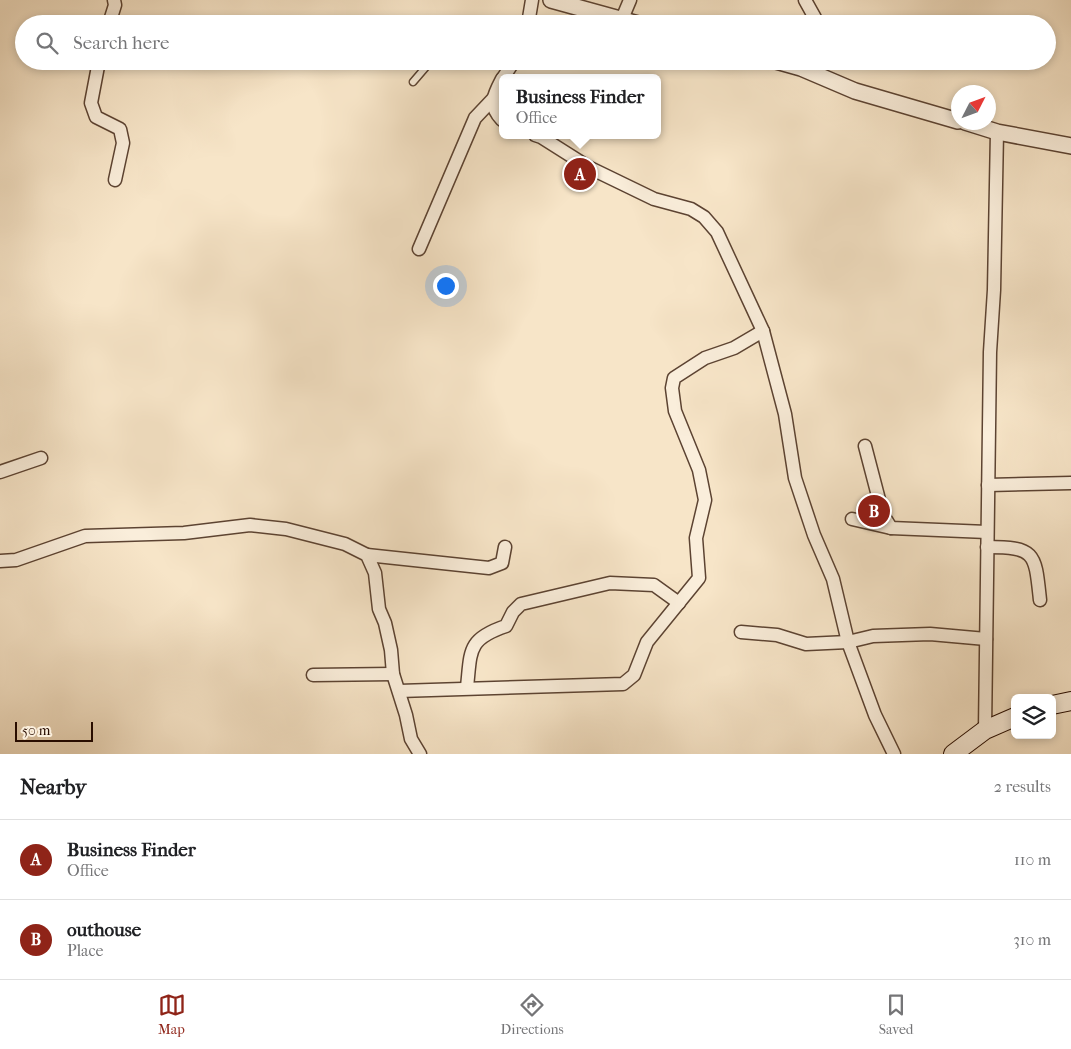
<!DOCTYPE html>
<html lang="en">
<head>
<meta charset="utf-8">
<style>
  :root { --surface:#fff; --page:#f6f6f6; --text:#202124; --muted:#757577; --line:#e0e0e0; --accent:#8f2418 }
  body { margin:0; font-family:"IM FELL French Canon",serif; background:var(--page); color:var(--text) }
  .controls { position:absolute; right:15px; bottom:15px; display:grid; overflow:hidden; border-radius:8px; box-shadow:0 2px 8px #0003 }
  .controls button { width:45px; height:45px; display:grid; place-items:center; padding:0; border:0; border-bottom:1px solid var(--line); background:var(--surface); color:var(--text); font:25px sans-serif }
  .compass { position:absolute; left:951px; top:85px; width:45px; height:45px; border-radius:50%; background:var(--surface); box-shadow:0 2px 8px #0003; rotate:48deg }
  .scale { position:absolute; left:15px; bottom:12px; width:78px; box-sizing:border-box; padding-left:5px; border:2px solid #290d00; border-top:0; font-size:14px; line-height:18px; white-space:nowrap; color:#290d00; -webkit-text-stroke:4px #faeedb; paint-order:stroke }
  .you { position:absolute; left:445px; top:285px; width:18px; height:18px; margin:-12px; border:4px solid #fff; border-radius:50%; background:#1a73e8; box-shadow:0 0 0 8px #1a73e833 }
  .badge { display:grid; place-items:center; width:32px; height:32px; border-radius:50%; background:var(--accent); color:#fff; font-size:16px; font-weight:700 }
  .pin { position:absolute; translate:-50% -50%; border:2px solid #fff; box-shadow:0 1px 5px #0006 }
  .popup { position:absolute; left:499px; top:74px; width:162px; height:65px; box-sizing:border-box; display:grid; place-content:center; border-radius:8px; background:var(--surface); filter:drop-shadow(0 1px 4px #0005); font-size:16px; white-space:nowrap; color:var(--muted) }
  .popup b { font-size:19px; color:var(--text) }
  .popup::after { content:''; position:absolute; left:50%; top:100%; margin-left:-10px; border:10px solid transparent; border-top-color:var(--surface) }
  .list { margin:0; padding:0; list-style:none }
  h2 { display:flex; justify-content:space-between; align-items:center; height:65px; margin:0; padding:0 20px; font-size:21px }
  h2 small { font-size:16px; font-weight:400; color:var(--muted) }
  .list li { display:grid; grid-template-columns:32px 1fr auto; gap:15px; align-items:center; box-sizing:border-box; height:80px; padding:0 20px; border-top:1px solid var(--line) }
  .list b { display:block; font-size:19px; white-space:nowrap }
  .list p { margin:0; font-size:16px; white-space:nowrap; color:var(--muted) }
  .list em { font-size:16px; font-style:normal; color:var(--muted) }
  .icon { flex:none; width:28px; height:28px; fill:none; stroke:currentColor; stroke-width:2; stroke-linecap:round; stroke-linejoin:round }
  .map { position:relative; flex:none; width:1071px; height:754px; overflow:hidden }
  .search { position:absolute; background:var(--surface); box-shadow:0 2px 8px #0003; left:15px; right:15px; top:15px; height:55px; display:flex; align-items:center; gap:12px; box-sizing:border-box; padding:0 18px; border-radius:28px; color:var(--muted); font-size:19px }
  .sheet { height:225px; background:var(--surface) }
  nav { display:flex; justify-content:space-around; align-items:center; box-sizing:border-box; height:70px; border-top:1px solid var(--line); background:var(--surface); font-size:14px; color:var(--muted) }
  nav a { display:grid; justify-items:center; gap:2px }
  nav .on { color:var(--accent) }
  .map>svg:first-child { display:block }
</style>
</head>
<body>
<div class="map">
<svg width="1071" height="754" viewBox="0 0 1071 754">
  <rect width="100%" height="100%" fill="#f7e5c8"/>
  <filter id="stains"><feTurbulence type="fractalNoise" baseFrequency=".004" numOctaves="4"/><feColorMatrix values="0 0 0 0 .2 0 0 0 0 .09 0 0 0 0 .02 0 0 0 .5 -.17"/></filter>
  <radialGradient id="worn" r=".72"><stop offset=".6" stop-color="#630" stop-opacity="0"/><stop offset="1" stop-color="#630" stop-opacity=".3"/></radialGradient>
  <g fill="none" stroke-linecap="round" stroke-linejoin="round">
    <!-- service casing -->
    <g stroke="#5c4332" stroke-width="9">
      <polyline id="service" points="413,82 431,61"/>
    </g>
    <!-- minor casing -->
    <g stroke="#5c4332" stroke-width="15">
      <g id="minor">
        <polyline points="805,0 815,18 816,24"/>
        <polyline points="622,19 630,0"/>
        <polyline points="109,24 115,5 114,0"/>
        <polyline points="528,24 532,0"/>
        <polyline points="99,61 91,103 96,117 120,129 123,143 115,180"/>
        <polyline points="503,78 514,61"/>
        <path d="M502,79C493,96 488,105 502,120"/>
        <polyline points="535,135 541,137 590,168 654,199 691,209 704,217 717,232 763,331 785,414 795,478 814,535 833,579 848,642 875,715 894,754"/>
        <polyline points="419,249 475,118 493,99"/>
        <polyline points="865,446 883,515 891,528"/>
        <polyline points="0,472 41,458"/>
        <polyline points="988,485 1071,483"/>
        <polyline points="852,519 891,528 987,532"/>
        <path d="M987,547C1036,547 1035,553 1040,600"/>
        <polyline points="367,555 489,568 502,563 505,547"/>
        <polyline points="0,561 16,560 85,536 184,533 250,525 286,529 345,544 367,555 375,573 379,609 385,623 391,650 393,674 406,715 411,739 420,754"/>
        <polyline points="741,632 777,635 806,644 848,642 873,636 930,634 986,639"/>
        <polyline points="313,675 393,674"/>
        <path d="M467,687C471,651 467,639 506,626L513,612L521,604L610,583L654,585L679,603"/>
        <polyline points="399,691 623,684 634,675 647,642 699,578 696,538 705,500 699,470 675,411 672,388 674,378 705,358 734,348 763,331"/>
        <polyline points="985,730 990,352 994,290 997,132"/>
      </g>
    </g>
    <!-- tertiary casing -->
    <g stroke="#5c4332" stroke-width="18">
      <g id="tertiary">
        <polyline points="551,0 638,24"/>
        <polyline points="776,61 801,68 855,91 958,121"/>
        <polyline points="965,122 997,132 1071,146"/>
      </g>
    </g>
    <!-- secondary casing -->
    <g stroke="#290d00" stroke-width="20">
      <g id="secondary">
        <polyline points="1052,705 1071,701"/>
        <polyline points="953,754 985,730 1015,717"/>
      </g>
    </g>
    <!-- service -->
    <use href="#service" stroke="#faeedb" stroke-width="6"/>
    <!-- minor -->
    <use href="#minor" stroke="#faeedb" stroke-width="12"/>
    <!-- tertiary -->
    <use href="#tertiary" stroke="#faeedb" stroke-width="15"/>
    <!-- secondary -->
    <use href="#secondary" stroke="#faeedb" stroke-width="18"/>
  </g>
  <rect width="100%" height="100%" filter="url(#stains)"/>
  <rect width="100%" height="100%" fill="url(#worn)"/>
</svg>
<div class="controls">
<button><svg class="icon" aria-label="layers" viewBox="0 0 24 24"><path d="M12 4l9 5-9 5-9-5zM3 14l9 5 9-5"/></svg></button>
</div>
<svg class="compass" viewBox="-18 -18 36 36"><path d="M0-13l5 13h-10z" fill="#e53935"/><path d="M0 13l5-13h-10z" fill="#757577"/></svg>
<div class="scale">50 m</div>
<div class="you"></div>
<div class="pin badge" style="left:580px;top:174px">A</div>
<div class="popup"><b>Business Finder</b>Office</div>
<div class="pin badge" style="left:874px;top:511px">B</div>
<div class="search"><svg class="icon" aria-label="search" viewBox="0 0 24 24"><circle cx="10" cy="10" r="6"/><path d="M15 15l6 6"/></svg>Search here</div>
</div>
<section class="sheet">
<h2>Nearby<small>2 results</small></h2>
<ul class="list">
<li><span class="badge">A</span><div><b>Business Finder</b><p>Office</p></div><em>110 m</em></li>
<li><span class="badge">B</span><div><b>outhouse</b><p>Place</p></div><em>310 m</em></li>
</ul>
</section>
<nav>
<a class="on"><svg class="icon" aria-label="map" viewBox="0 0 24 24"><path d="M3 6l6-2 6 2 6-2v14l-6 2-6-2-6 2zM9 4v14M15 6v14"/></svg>Map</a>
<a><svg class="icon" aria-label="directions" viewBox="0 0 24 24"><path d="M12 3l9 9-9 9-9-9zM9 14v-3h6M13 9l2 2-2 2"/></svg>Directions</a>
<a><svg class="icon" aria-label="saved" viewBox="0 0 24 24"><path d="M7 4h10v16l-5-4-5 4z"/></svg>Saved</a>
</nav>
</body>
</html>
